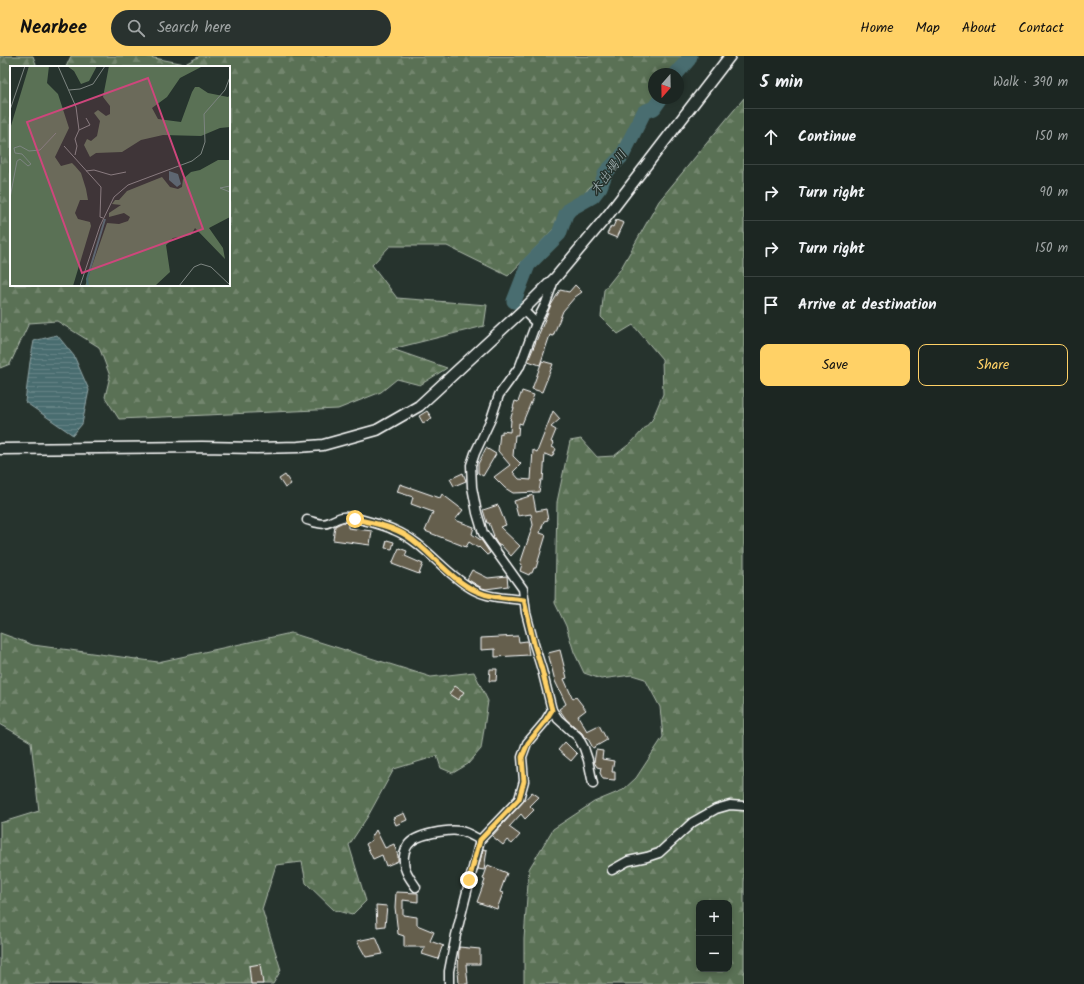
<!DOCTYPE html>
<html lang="en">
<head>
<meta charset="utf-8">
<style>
  :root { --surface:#1c2622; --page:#29322f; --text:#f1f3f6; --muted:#a0a5a5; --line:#3a4340; --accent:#ffd166 }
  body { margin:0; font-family:Kalam,"Klee One",sans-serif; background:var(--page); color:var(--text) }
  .controls { position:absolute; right:12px; bottom:12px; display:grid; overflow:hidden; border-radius:8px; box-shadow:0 2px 6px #0003 }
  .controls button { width:36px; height:36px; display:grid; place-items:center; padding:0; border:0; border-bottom:1px solid var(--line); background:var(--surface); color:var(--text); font:20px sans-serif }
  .compass { position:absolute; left:648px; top:12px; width:36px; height:36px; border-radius:50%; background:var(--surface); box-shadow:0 2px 6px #0003; rotate:200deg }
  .stop { position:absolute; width:12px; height:12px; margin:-9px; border:3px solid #ffd166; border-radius:50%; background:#fff }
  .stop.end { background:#ffd166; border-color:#fff; box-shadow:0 1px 4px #0008 }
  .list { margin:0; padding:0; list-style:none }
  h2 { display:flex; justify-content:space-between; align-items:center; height:52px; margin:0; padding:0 16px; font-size:17px }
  h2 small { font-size:13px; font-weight:400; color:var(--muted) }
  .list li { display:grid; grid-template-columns:26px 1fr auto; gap:12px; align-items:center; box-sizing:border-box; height:56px; padding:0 16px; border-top:1px solid var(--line) }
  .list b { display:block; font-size:15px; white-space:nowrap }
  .list em { font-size:13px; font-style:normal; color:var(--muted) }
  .actions { display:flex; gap:8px; padding:12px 16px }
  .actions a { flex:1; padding:9px 0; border:1px solid var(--accent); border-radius:8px; text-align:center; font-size:14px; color:var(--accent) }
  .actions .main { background:var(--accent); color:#111 }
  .icon { flex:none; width:22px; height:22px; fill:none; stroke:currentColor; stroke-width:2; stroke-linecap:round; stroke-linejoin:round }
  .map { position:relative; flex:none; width:744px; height:928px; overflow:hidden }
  header { display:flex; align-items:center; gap:24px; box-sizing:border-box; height:56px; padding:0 20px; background:var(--accent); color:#111 }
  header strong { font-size:19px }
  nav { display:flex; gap:22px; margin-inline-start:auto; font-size:14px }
  .search { width:280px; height:36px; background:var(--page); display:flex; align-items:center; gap:10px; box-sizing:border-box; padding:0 14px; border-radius:22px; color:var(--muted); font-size:15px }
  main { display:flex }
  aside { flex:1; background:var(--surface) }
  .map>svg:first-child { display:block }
</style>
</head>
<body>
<header>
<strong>Nearbee</strong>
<div class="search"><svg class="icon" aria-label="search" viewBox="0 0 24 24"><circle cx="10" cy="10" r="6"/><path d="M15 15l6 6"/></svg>Search here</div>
<nav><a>Home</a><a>Map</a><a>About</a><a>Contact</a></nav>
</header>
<main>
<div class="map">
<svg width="744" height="928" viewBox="0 0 744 928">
  <defs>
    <pattern id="forest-firs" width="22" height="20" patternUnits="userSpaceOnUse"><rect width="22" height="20" fill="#5a7155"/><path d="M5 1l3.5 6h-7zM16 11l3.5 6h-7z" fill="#73866e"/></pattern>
    <pattern id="water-rules" width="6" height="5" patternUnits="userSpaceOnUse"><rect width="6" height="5" fill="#4a6d70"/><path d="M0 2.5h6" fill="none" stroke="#658385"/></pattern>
  </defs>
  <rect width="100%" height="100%" fill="#26332d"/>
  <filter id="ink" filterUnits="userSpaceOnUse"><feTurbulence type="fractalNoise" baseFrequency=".025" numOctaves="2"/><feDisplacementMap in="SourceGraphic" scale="8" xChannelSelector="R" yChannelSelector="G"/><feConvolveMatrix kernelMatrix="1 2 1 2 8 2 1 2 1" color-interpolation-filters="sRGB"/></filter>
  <g filter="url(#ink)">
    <!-- forest -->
    <g fill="url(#forest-firs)" stroke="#acb8aa" fill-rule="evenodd">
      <polygon points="0,0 33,0 37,11 11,11 11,229 229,229 229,11 66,11 71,0 144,0 185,8 200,0 693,0 678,19 654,18 654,42 660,42 571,155 508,220 447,190 390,190 372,209 397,242 487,249 484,270 392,293 447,312 420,329 397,323 381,336 338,353 119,363 105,341 110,320 99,291 57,265 29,267 10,308 0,312"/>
      <path d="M744,42V928H524V883L529,813L553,773L594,746L623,734L636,722L663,681L660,651L645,623L632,619L601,623L584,617L574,596L566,570L555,547L557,446L570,385L581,383L597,401L614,400L632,386L652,364L663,338L662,303L633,269L618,278L601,261L604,234L620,214L659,145ZM699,847H729V913H699Z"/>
      <polygon points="0,577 33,589 158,606 291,577 431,621 474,616 488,645 481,693 468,708 453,717 441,712 437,700 394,713 368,760 349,789 366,845 352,859 334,854 306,827 302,806 276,809 262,853 281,914 273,928 0,928 0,767 39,755 31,686 0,668"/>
    </g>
    <!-- water -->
    <polygon fill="url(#water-rules)" stroke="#92a7a9" points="57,279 74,300 89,334 82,368 73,379 25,346 30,306 34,285"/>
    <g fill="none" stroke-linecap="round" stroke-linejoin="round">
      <!-- river -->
      <g stroke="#4a6d70" stroke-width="15">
        <polyline points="676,18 689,3 690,0"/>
        <polyline points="514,245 528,209 559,178 566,158 570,153 593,140 600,131 606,116 622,100 644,56 654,52 661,42"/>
      </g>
    </g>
    <!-- building -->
    <g fill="#655e4e" stroke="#fff">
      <polygon points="616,164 624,167 617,182 607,178 611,170 613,171"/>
      <polygon points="575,229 582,236 575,241 563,255 553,280 550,279 540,309 528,305 550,251 560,234 569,236"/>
      <polygon points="542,305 553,308 542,336 532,333"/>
      <polygon points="522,335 534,339 522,368 519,367 518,379 515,379 513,400 521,408 513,416 519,423 531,424 533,394 537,396 553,355 560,363 551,371 556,374 551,386 554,387 552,391 556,393 552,401 545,398 543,424 541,424 539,436 513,437 505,432 494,421 510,409 498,395 500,377 502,378 502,375 510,376 511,364 510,364 514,352 513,352 515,345 518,346"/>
      <polygon points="427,355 432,362 423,367 419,360"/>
      <polygon points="486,392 496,398 483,420 478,417 478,408"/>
      <polygon points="463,417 466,425 454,430 450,423"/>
      <polygon points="285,419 291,428 285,432 279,423"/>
      <polygon points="400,428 440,442 442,438 463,454 455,464 474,471 472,478 482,485 490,497 487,499 479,491 478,492 469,486 466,491 425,475 433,456 411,448 413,441 397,436"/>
      <polygon points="533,439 536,455 546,453 548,464 544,465 540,477 546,479 536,512 534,512 532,517 530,517 529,519 520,515 522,508 520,508 533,469 531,458 518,460 514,445"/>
      <polygon points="498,449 506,469 500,471 520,490 511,500 500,488 498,489 493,481 494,480 489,467 487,467 483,454"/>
      <polygon points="343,466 348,467 348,472 372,475 370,489 333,484 335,470"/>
      <polygon points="387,484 394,486 392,493 385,492"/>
      <polygon points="399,492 407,495 405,500 423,508 419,518 392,508"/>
      <polygon points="472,514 488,522 507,520 508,530 486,533 482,532 467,523"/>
      <polygon points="518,580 519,586 527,585 529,599 495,601 495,593 481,594 481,582"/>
      <polygon points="560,594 567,622 564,623 573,643 576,641 586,654 578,660 587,675 599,669 607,684 593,692 587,681 585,682 582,677 566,663 559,653 566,648 555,625 548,597"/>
      <polygon points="490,613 497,613 496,625 489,625"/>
      <polygon points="455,630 464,636 458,644 449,638"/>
      <polygon points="565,686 577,698 571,705 558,694"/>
      <polygon points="596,694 603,695 602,703 614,705 612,716 615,716 615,724 603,723 600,717 601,712 597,711 594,706"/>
      <polygon points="532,736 539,741 530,750 534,754 525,763 521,758 509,771 520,779 512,788 507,784 503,789 492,780"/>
      <polygon points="404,757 407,764 396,769 393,762"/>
      <polygon points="376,774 385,792 394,788 398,800 398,805 386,810 382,799 373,803 366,788 372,784 371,782"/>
      <polygon points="483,793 487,794 484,814 478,813"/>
      <polygon points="488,809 507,817 500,836 503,837 497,853 477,846 485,824 483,823"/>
      <polygon points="396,836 418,837 418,846 403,844 403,859 417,861 417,869 434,876 430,885 444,890 442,891 438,903 422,898 425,891 404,891 404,880 398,878 395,851"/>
      <polygon points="376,849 387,850 385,870 377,871"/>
      <polygon points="376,881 383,898 366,901 357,885"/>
      <polygon points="459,891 480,893 480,908 466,908 468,928 459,928 458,915"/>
      <polygon points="260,908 263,928 251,928 249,910"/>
    </g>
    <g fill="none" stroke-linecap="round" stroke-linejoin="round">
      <!-- minor casing -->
      <g stroke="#fff" stroke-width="11">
        <g id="minor">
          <polyline points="523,254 536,267 520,310 499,339 491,363 475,397 471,409 472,431 477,457 483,477 523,533 526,557 534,588 542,614 552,654 558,663 578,681 584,692 588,704 593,728"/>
          <polyline points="536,267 546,247 554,224"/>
          <path d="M307,464C315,466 322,470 330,466C334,464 338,462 342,461C350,459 386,470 394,474C426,487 444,518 474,534C489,542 507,542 524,544"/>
          <polyline points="612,814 628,805 647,801 659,797 693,766 716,753 730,749 744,750"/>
          <path d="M416,831C411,824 404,815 404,806C403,801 405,793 408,789C415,778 449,773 460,775C467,776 474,781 480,784"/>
          <polyline points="449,928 449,915 456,879 480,784 519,743 524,725 522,701 527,687 544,667 552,654"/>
        </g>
      </g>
      <!-- tertiary casing -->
      <g stroke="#fff" stroke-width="13">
        <polyline id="tertiary" points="0,393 202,391 256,392 298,391 323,389 377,374 419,350 523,254 556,221 608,159 730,0"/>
      </g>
      <!-- minor -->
      <use href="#minor" stroke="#26332d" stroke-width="8"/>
      <!-- tertiary -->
      <use href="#tertiary" stroke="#26332d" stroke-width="10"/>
    </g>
  </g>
  <g fill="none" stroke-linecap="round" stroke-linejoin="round" filter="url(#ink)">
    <!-- route -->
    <path stroke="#ffd166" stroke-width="5" d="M355,463C372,467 392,470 407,480C432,496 449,523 476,535C491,542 508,542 524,544L534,588L542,614L552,654L544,667L528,687L522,701L524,725L519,743L480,784L469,824"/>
  </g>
  <g text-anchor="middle" stroke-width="3" stroke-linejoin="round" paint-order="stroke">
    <!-- water labels -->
    <g font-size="13" font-style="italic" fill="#aebdbf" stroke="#26332d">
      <text transform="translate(608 116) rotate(-54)" y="5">木出場川</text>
    </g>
  </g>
  <!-- overview -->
  <g transform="translate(10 10)">
    <rect width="220" height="220" fill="#26332d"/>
    <path d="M19,0H39L37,17L48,28L59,62L45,91L51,100L62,97L65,100L71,107L76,123L78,134H70L65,147L68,153L80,156L81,160L63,220H0V63ZM57,0H87L79,15L71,18L64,5ZM99,0H193L170,12L157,31L142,42L148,53L171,56L182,26L185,21H189L198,27L218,31L220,29V61L210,62L191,70L153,69L131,74L112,86L86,87L80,91L74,79L77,73L81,75L87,70L90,55L84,47L88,44L96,50L100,48V40L93,31ZM208,94H220V151L199,162L213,182L215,193L185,162L181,169L163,172L156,179L160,206L146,219L75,220L97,157L109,158L118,155L120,151L114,147L99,151V147L111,139L102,138L105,134H109L117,125L152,111L160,121L168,123L172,121L173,113L181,106L190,104Z" fill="#5a7155"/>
    <path d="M159,105L168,108L171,118L167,121L159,114Z" fill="#4a6d70"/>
    <path fill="none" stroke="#4a6d70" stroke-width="2" d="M78,220L77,213L95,153"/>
    <path fill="none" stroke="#7d8581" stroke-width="1" d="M48,0L66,41L69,64L65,73L67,80L65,89M59,24L70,23L83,18L95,0M0,44L15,0M69,64L80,59L76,52M54,80L91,121L90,151L93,152M76,105L84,104L101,109L116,106M220,120L210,122L220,126M0,132L7,95L10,93L18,100L21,98L12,88L5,87L4,82L10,80L19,85L30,84L46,67M70,220L90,160L104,131L118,119L182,95L191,88L195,76L194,48L215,24L220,11M169,220L184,201L191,198L201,201L220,219"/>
    <path fill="#ce467c" fill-opacity="0.15" stroke="#ce467c" stroke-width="2" d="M138,12L193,163L72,207L17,56Z"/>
    <rect width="220" height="220" fill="none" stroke="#fff" stroke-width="2"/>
  </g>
</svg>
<div class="controls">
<button>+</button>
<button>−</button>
</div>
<svg class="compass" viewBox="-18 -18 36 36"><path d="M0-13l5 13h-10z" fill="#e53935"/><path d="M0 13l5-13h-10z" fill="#a0a5a5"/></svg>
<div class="stop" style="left:355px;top:463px"></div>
<div class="stop end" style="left:469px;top:824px"></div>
</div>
<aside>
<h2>5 min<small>Walk · 390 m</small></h2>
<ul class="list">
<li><svg class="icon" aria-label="ahead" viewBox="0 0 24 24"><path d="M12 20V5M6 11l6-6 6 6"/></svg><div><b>Continue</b></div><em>150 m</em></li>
<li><svg class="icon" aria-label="right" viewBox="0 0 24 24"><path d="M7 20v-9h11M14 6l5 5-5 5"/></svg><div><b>Turn right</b></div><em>90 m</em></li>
<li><svg class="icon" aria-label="right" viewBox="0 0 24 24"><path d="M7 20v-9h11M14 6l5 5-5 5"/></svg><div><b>Turn right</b></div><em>150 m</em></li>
<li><svg class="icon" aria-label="arrive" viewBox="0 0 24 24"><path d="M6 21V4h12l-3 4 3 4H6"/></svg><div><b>Arrive at destination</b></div></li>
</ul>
<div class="actions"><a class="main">Save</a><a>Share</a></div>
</aside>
</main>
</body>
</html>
